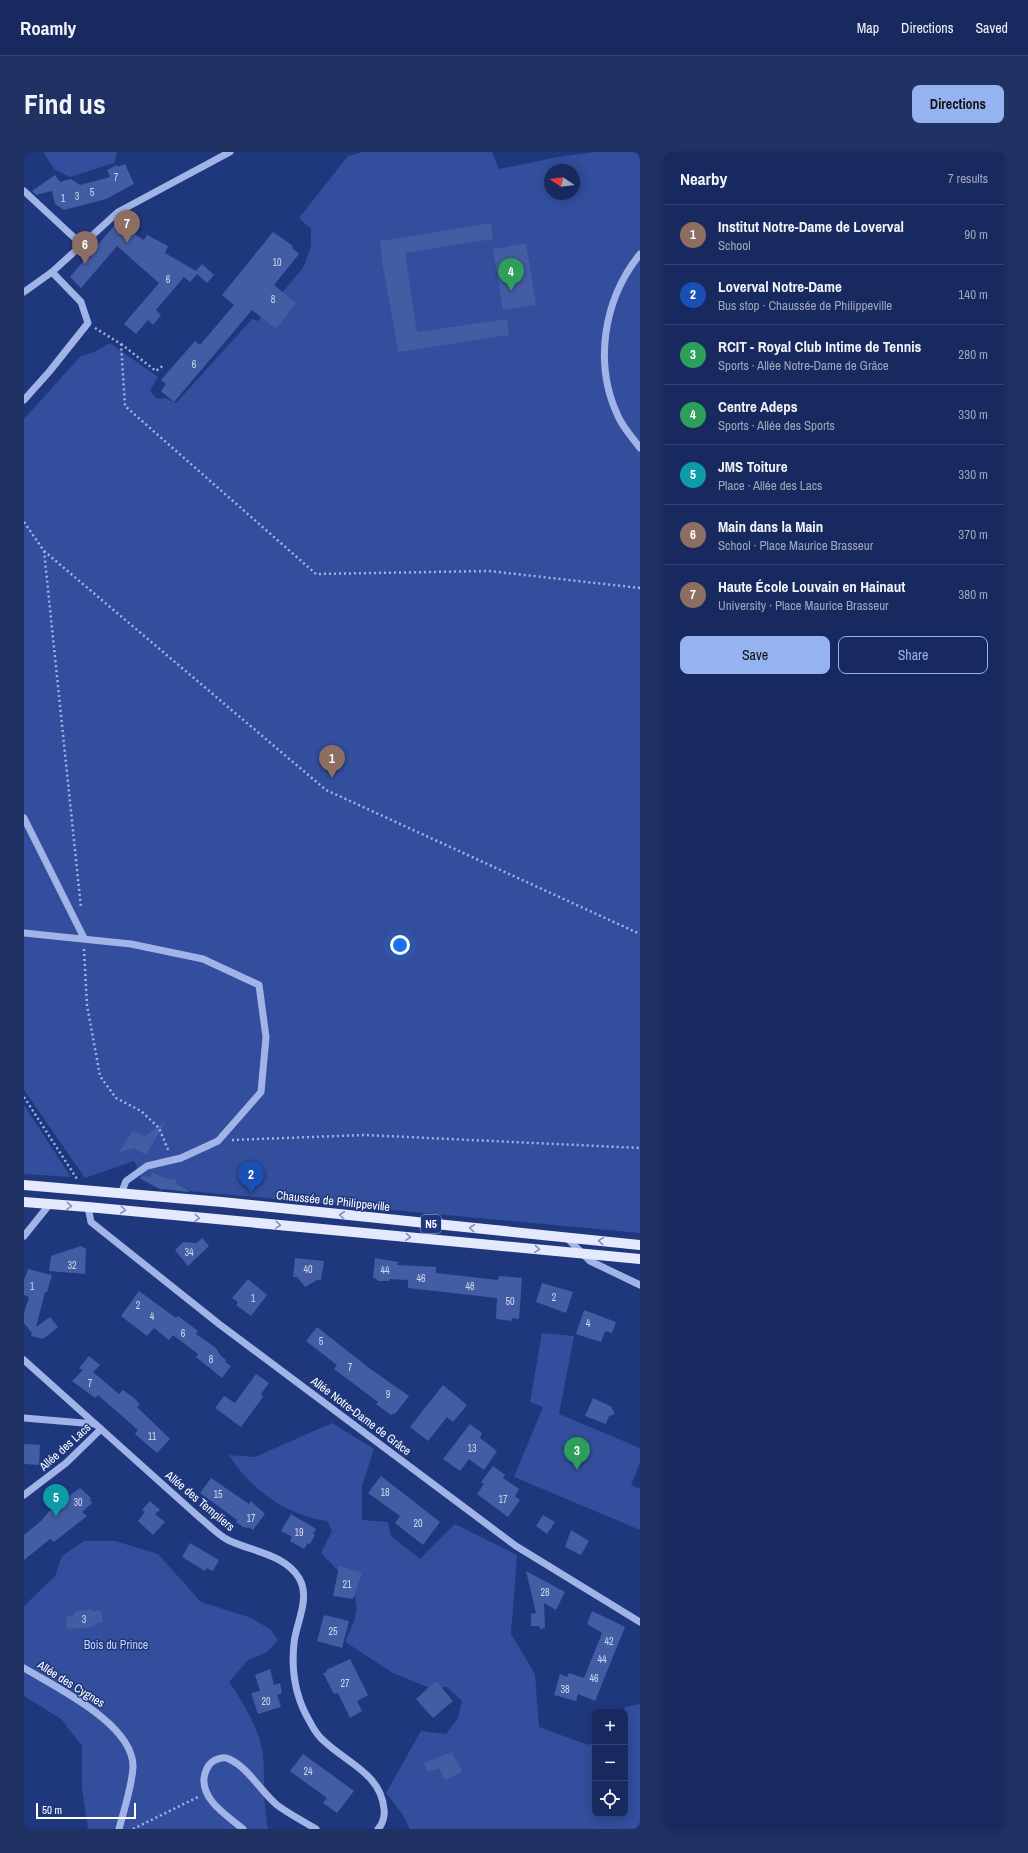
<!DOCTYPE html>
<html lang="en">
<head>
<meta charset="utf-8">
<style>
  :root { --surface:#17295e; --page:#203164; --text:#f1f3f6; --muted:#9ea6bc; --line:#364573; --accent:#95b2f1 }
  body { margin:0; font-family:"Archivo Narrow",sans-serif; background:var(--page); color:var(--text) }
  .controls { position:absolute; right:12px; bottom:12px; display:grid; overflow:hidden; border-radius:8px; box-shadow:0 2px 10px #0003 }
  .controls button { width:36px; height:36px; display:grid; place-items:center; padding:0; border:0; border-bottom:1px solid var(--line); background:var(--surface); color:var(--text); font:20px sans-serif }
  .compass { position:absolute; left:520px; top:12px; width:36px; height:36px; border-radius:50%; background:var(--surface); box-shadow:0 2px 10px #0003; rotate:283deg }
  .scale { position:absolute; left:12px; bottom:10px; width:100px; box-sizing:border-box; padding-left:4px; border:2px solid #fff; border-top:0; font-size:11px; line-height:14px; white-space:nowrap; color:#fff; -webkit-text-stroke:3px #1f377d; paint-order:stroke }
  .you { position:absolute; left:376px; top:793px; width:14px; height:14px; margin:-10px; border:3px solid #fff; border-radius:50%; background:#1a73e8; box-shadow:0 0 0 6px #1a73e833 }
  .badge { display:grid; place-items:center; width:26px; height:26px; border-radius:50%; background:var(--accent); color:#fff; font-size:13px; font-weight:700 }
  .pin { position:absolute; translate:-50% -33px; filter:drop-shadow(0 1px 2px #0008) }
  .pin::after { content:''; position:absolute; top:21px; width:14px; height:12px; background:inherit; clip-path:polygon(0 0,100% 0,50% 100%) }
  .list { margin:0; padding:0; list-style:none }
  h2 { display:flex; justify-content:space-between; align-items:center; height:52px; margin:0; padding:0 16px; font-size:17px }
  h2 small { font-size:13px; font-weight:400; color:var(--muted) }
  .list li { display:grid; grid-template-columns:26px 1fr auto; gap:12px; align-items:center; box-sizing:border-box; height:60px; padding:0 16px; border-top:1px solid var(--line) }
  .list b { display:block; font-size:15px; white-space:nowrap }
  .list p { margin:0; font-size:13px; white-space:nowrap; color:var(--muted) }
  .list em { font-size:13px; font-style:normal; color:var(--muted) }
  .actions { display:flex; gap:8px; padding:12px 16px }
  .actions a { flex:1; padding:9px 0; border:1px solid var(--accent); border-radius:8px; text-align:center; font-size:14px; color:var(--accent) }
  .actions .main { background:var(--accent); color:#111 }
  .icon { flex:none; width:22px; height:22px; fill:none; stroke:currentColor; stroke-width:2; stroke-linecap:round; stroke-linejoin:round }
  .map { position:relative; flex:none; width:616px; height:1677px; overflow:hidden; border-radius:8px }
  header { display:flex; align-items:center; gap:24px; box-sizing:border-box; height:56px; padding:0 20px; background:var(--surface); border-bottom:1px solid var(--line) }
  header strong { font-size:19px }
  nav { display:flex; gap:22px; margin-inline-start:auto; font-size:14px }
  .intro { display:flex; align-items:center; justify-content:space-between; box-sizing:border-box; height:96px; padding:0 24px }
  h1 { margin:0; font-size:28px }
  .button { padding:10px 18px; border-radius:8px; background:var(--accent); color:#111; font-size:14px; font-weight:700 }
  main { display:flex; gap:24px; padding:0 24px }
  aside { flex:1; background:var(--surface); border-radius:8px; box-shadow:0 2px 10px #0003 }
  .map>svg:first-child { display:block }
</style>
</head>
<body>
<header>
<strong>Roamly</strong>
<nav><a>Map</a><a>Directions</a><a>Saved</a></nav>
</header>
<div class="intro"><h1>Find us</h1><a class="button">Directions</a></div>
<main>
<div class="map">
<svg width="616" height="1677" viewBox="0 0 616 1677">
  <rect width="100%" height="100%" fill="#1f377d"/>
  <!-- green -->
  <g fill="#324e9c" fill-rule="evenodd">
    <polygon points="19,0 93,0 90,11 46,25 31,18"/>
    <path d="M339,0H468L475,17L534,5L572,0H616V1081L133,1036L119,1028L110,1009L61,1026L0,938V267L57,204L70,200L86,191L134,225L126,239L133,247L141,246L152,251L228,167L234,169L279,116L287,95V77L275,66L324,4ZM526,18H550V42H526Z"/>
    <polygon points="0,953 47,1025 0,1022"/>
    <polygon points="518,1181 550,1184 535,1262 616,1296 616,1311 607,1333 616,1337 616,1378 490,1325 519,1255 506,1250"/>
    <path d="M308,1271L350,1297L338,1334V1368L364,1370L367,1384L396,1407L431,1372L493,1403L487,1482L511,1522L515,1575L564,1593L571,1589V1662H601V1560H598L601,1555L616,1552V1677H386L379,1663L362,1641L397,1579L422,1582L434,1566L438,1549L423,1535L406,1536L369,1521L321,1490C325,1480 331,1470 332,1460C336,1437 311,1416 297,1401L308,1379L303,1369C263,1364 226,1337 205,1303L231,1305Z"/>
    <path d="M60,1389H91L134,1402L177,1450L225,1465L246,1477L254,1488L243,1500L224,1508L205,1530C219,1550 236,1578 239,1603C241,1628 239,1652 244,1677H64L58,1636V1594L37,1567L0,1544V1454L31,1424L38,1404Z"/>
  </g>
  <!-- building -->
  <g fill="#435da5">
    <polygon points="101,12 110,32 82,47 40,58 31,52 28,39 12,43 8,39 31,23 36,30 47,27 56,33 86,25 83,18 93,13 94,15"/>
    <polygon points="467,71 469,87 381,101 393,180 483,167 485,183 374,200 358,108 356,89"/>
    <polygon points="95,73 120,88 123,83 144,94 141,101 172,119 178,112 190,123 183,131 173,122 166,130 160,125 132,158 137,163 129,173 124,168 112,182 100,172 135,131 93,94 57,136 46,125 90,74"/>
    <polygon points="249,80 269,94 268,96 275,102 250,133 272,151 252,177 228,158 150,250 137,239 142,232 137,228 171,189 176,193 210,153 198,143"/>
    <polygon points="502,91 512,153 479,158 469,97"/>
    <polygon points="142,969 122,1003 110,996 94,1001 109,979 121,984"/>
    <polygon points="129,1021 139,1026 152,1028 152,1032 165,1039 165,1040 139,1037 138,1038 115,1026 118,1024 126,1025"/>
    <polygon points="178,1086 185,1094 164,1114 151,1098 159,1090 173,1091"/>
    <polygon points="57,1094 62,1097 61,1122 25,1119 27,1104"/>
    <polygon points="271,1106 300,1109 297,1128 293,1128 281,1135 273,1125 269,1125"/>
    <polygon points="351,1106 374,1110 373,1113 412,1115 412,1121 474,1128 475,1124 498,1126 495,1167 488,1166 487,1169 472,1167 473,1146 384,1136 384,1128 366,1127 365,1129 354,1129 349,1125"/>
    <polygon points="4,1117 28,1123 23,1140 21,1140 12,1175 26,1165 34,1175 19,1187 7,1184 8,1181 0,1171 0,1161 5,1145 0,1143 0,1128"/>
    <polygon points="224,1127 243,1143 227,1164 212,1153 214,1150 208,1146"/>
    <polygon points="518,1131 549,1140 542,1161 512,1150"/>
    <polygon points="115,1139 152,1166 154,1164 174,1179 172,1182 192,1196 196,1203 202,1208 201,1210 207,1214 198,1226 172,1205 174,1202 149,1183 145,1188 130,1176 123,1184 97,1164"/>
    <polygon points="560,1158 592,1170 588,1181 581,1179 577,1190 552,1182"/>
    <polygon points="293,1175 345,1216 385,1244 371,1262 370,1261 367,1263 352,1252 354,1250 310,1217 313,1213 282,1189"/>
    <polygon points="65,1204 76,1213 69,1220 95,1242 99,1238 110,1246 116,1252 113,1255 146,1287 133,1301 111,1282 114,1278 74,1243 71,1246 48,1229 59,1218 55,1216"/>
    <polygon points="232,1222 245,1231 237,1242 239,1245 217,1275 191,1256 200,1244 211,1251"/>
    <polygon points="419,1233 443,1253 429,1270 423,1265 404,1289 386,1275"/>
    <polygon points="569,1246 588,1255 588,1257 591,1262 585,1264 582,1272 561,1264"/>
    <polygon points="446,1272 458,1281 456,1286 473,1299 460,1318 445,1307 436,1319 419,1307"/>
    <polygon points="0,1292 16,1293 15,1313 0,1312"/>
    <polygon points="469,1314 481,1323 479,1326 495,1337 491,1344 496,1348 484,1365 453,1342 460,1332 457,1330"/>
    <polygon points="357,1324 416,1370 399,1393 371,1371 376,1364 344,1341"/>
    <polygon points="187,1326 225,1352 227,1349 241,1362 229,1378 226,1376 219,1375 212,1370 213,1368 176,1341"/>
    <polygon points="56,1336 67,1346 66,1348 68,1351 58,1360 63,1364 30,1390 26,1387 0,1408 0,1383 17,1369 27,1357"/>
    <polygon points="126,1349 136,1358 131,1362 141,1370 129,1383 114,1369 121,1360 118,1358"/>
    <polygon points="267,1362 292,1377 289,1382 291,1383 286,1392 284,1391 280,1397 266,1389 268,1385 257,1379"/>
    <polygon points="519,1363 531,1370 523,1382 512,1374"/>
    <polygon points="547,1378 565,1389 557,1403 541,1395"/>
    <polygon points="166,1391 195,1408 189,1419 183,1416 181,1419 158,1405"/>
    <polygon points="315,1414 338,1420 329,1447 309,1444"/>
    <polygon points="502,1419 541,1440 532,1458 520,1451 521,1476 516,1477 515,1474 507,1474 507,1462 512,1461"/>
    <polygon points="68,1457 68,1459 77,1459 79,1470 71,1472 72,1474 53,1477 52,1476 43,1477 42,1465 50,1463 50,1460"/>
    <polygon points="568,1459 601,1475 571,1549 554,1542 552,1549 530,1543 536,1522 543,1525 545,1521 560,1526 578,1481 563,1472"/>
    <polygon points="300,1463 325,1469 318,1496 293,1489"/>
    <polygon points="326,1507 344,1543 333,1549 338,1559 326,1566 314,1541 310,1542 299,1521 303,1520 302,1518"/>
    <polygon points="246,1517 250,1533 256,1531 258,1541 253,1543 257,1555 234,1562 227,1541 236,1539 231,1523"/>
    <polygon points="412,1529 429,1549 409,1566 392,1547"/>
    <polygon points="428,1600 438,1620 421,1628 415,1616 404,1620 400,1611"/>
    <polygon points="279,1602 330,1639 313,1661 299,1651 303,1646 266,1619"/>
  </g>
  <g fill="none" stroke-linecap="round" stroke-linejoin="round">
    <!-- path -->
    <g stroke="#a2b4e7" stroke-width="2.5" stroke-dasharray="2 3" stroke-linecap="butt">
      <polyline points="71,176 97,192 101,254 292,422 465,419 616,436"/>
      <polyline points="97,192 132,219 140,213"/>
      <polyline points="0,370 20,399 57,756"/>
      <polyline points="20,399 302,638 616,782"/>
      <polyline points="60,797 63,853 76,924 92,946 117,959 135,976 145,1000"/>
      <polyline points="0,945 53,1027"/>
      <polyline points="208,988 341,983 616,996"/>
      <polyline points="109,1677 174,1645"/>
    </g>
    <!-- minor -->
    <g stroke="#a2b4e7" stroke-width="7">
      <polyline points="0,39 57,92"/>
      <path d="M616,102C579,148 569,213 595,266C600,277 609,286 616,296"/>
      <polyline points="0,140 28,120 94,60 206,0"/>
      <polyline points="0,248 25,220 64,171 57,150 28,120"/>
      <polyline points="0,666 60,786"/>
      <polyline points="0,781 107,792 179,807 235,833 242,885 237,940 194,989 157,1006 123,1014 102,1029 97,1042"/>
      <polyline points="64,1055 67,1070 195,1172 492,1394 616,1470"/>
      <polyline points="0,1084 25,1053"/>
      <polyline points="543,1086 566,1109 616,1133"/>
      <path d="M0,1208L175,1365C184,1372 194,1383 204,1388C226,1399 261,1402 275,1426C287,1446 272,1471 270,1491C267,1519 271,1545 286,1570C289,1576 294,1584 300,1589C323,1611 357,1622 360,1657C361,1663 359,1672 354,1677"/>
      <polyline points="0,1266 71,1272"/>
      <polyline points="0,1343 42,1311 77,1277"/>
      <path d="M0,1516C31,1535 110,1572 109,1615C108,1634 100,1658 95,1677"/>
      <path d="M219,1677C204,1664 178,1649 180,1626C181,1620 183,1614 188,1610C193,1607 199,1604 205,1607C225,1616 236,1639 253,1653C265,1662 279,1669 292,1677"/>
    </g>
    <!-- major -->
    <g stroke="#e4e9fd" stroke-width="10">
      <polyline points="0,1033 198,1050 616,1093"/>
      <polyline points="0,1050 64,1055 616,1107"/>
    </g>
  </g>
  <!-- one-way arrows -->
  <defs><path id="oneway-chevron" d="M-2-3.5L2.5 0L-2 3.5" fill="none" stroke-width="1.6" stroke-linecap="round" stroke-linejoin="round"/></defs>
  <g stroke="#8290bd">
    <use href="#oneway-chevron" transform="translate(45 1054) rotate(3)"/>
    <use href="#oneway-chevron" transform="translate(99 1058) rotate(6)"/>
    <use href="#oneway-chevron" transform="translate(318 1063) rotate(-174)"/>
    <use href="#oneway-chevron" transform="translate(173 1066) rotate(5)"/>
    <use href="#oneway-chevron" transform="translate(254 1073) rotate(5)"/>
    <use href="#oneway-chevron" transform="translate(448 1076) rotate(-174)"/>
    <use href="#oneway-chevron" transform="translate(384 1085) rotate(5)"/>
    <use href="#oneway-chevron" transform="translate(577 1089) rotate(-175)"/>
    <use href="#oneway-chevron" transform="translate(513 1097) rotate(5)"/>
  </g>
  <g text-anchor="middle" stroke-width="3" stroke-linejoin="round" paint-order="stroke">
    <!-- number labels -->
    <g font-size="10" fill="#d0d6e8">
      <text x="92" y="29">7</text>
      <text x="68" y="44">5</text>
      <text x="53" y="48">3</text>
      <text x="39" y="50">1</text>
      <text x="253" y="114">10</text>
      <text x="144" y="131">6</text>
      <text x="249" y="151">8</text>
      <text x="170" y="216">6</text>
      <text x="165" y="1104">34</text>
      <text x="48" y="1117">32</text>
      <text x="284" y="1121">40</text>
      <text x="361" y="1122">44</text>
      <text x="397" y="1130">46</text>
      <text x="8" y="1138">1</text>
      <text x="446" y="1138">48</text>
      <text x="530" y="1149">2</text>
      <text x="229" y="1150">1</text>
      <text x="486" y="1153">50</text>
      <text x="114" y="1157">2</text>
      <text x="128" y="1168">4</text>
      <text x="564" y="1175">4</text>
      <text x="159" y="1185">6</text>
      <text x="297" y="1193">5</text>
      <text x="187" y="1211">8</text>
      <text x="326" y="1219">7</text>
      <text x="66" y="1235">7</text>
      <text x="364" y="1246">9</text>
      <text x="128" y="1288">11</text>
      <text x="448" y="1300">13</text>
      <text x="361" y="1344">18</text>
      <text x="194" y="1346">15</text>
      <text x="479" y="1351">17</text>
      <text x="54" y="1354">30</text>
      <text x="227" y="1370">17</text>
      <text x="394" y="1375">20</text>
      <text x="275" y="1384">19</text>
      <text x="323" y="1436">21</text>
      <text x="521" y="1444">28</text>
      <text x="60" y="1471">3</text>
      <text x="309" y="1483">25</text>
      <text x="585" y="1493">42</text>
      <text x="578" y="1511">44</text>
      <text x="570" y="1530">46</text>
      <text x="321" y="1535">27</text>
      <text x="541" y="1541">38</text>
      <text x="242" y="1553">20</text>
      <text x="284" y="1623">24</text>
    </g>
    <!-- shield labels -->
    <rect fill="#1f377d" stroke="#bcc3d8" stroke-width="1" x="397" y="1063" width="20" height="18" rx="3"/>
    <g font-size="11" font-weight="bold" fill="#fff">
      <text x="407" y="1076">N5</text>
    </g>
    <!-- street labels -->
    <g font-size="12" fill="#fff" stroke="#1f377d">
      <text transform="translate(309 1049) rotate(6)" y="4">Chaussée de Philippeville</text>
      <text transform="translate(337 1264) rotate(37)" y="4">Allée Notre-Dame de Grâce</text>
      <text transform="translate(41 1295) rotate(-42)" y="4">Allée des Lacs</text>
      <text transform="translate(176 1349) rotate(40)" y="4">Allée des Templiers</text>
      <text transform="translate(47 1532) rotate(32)" y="4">Allée des Cygnes</text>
    </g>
    <!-- park labels -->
    <g font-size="12" fill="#c6d2f6" stroke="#1f377d">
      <text x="92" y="1497">Bois du Prince</text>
    </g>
  </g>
</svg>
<div class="controls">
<button>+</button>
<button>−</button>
<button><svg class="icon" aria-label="locate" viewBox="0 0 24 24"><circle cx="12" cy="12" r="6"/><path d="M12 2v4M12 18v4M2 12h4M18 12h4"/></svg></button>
</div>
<svg class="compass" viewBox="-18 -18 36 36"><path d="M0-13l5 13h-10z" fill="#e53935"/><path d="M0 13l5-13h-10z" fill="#9ea6bc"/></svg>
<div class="scale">50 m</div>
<div class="you"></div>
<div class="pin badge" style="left:308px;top:626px;background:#8d6e63">1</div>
<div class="pin badge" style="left:227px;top:1042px;background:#1a4fb4">2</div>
<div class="pin badge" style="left:553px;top:1318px;background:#2e9e5b">3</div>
<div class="pin badge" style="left:487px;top:139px;background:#2e9e5b">4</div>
<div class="pin badge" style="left:32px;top:1365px;background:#0f9aa8">5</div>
<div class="pin badge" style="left:61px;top:112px;background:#8d6e63">6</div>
<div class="pin badge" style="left:103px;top:91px;background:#8d6e63">7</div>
</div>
<aside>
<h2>Nearby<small>7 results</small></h2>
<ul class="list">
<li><span class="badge" style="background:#8d6e63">1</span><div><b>Institut Notre-Dame de Loverval</b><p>School</p></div><em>90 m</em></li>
<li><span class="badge" style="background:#1a4fb4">2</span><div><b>Loverval Notre-Dame</b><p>Bus stop · Chaussée de Philippeville</p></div><em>140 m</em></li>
<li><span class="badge" style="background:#2e9e5b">3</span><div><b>RCIT - Royal Club Intime de Tennis</b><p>Sports · Allée Notre-Dame de Grâce</p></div><em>280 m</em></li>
<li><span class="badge" style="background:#2e9e5b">4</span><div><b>Centre Adeps</b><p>Sports · Allée des Sports</p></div><em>330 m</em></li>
<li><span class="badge" style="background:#0f9aa8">5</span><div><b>JMS Toiture</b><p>Place · Allée des Lacs</p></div><em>330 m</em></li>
<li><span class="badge" style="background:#8d6e63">6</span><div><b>Main dans la Main</b><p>School · Place Maurice Brasseur</p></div><em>370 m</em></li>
<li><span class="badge" style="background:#8d6e63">7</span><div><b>Haute École Louvain en Hainaut</b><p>University · Place Maurice Brasseur</p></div><em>380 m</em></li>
</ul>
<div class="actions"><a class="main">Save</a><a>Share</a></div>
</aside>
</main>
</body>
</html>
